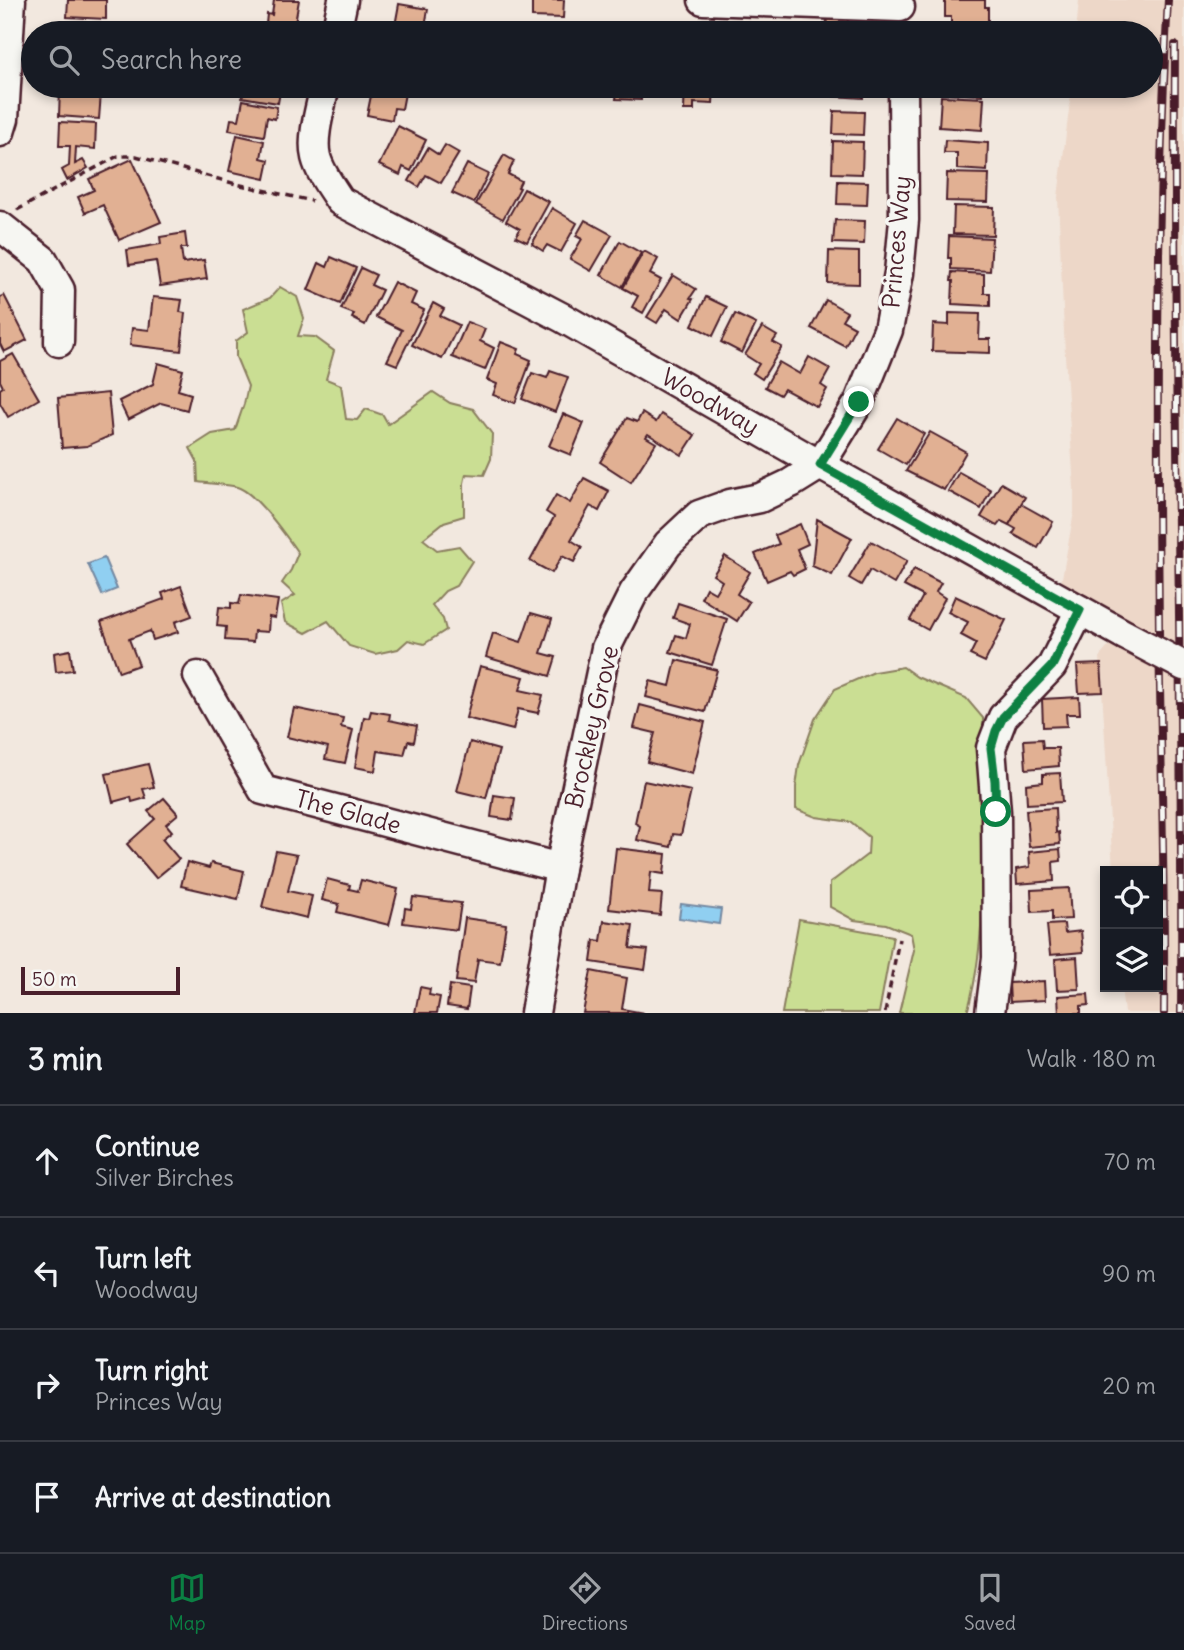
<!DOCTYPE html>
<html lang="en">
<head>
<meta charset="utf-8">
<style>
  :root { --surface:#171b24; --page:#242831; --text:#f1f3f6; --muted:#9ea1a6; --line:#363941; --accent:#0b8043 }
  body { margin:0; font-family:Delius,sans-serif; background:var(--page); color:var(--text) }
  .controls { position:absolute; right:21px; bottom:21px; display:grid; overflow:hidden; border-radius:0px; box-shadow:0 4px 10px #0003 }
  .controls button { width:63px; height:63px; display:grid; place-items:center; padding:0; border:0; border-bottom:2px solid var(--line); background:var(--surface); color:var(--text); font:35px sans-serif }
  .scale { position:absolute; left:21px; bottom:18px; width:159px; box-sizing:border-box; padding-left:7px; border:4px solid #4a1f2b; border-top:0; font-size:19px; line-height:24px; white-space:nowrap; color:#4a1f2b; -webkit-text-stroke:5px #f6f6f2; paint-order:stroke }
  .stop { position:absolute; width:21px; height:21px; margin:-16px; border:5px solid #0b8043; border-radius:50%; background:#fff }
  .stop.end { background:#0b8043; border-color:#fff; box-shadow:0 2px 7px #0008 }
  .list { margin:0; padding:0; list-style:none }
  h2 { display:flex; justify-content:space-between; align-items:center; height:91px; margin:0; padding:0 28px; font-size:30px }
  h2 small { font-size:23px; font-weight:400; color:var(--muted) }
  .list li { display:grid; grid-template-columns:46px 1fr auto; gap:21px; align-items:center; box-sizing:border-box; height:112px; padding:0 28px; border-top:2px solid var(--line) }
  .list b { display:block; font-size:26px; white-space:nowrap }
  .list p { margin:0; font-size:23px; white-space:nowrap; color:var(--muted) }
  .list em { font-size:23px; font-style:normal; color:var(--muted) }
  .icon { flex:none; width:38px; height:38px; fill:none; stroke:currentColor; stroke-width:2; stroke-linecap:round; stroke-linejoin:round }
  .map { position:relative; flex:none; width:1184px; height:1013px; overflow:hidden }
  .search { position:absolute; background:var(--surface); box-shadow:0 4px 10px #0003; left:21px; right:21px; top:21px; height:77px; display:flex; align-items:center; gap:18px; box-sizing:border-box; padding:0 24px; border-radius:38px; color:var(--muted); font-size:26px }
  .sheet { height:539px; background:var(--surface) }
  nav { display:flex; justify-content:space-around; align-items:center; box-sizing:border-box; height:98px; border-top:2px solid var(--line); background:var(--surface); font-size:19px; color:var(--muted) }
  nav a { display:grid; justify-items:center; gap:4px }
  nav .on { color:var(--accent) }
  .map>svg:first-child { display:block }
</style>
</head>
<body>
<div class="map">
<svg width="1184" height="1013" viewBox="0 0 1184 1013">
  <rect width="100%" height="100%" fill="#f2e8df"/>
  <filter id="ink" filterUnits="userSpaceOnUse"><feTurbulence type="fractalNoise" baseFrequency=".0143" numOctaves="2"/><feDisplacementMap in="SourceGraphic" scale="14" xChannelSelector="R" yChannelSelector="G"/><feConvolveMatrix kernelMatrix="1 2 1 2 8 2 1 2 1" color-interpolation-filters="sRGB"/></filter>
  <g filter="url(#ink)">
    <!-- built -->
    <g fill="#edd7c8">
      <polygon points="1079,0 1184,0 1184,658 1060,589 1074,512 1074,488 1065,355 1058,197 1072,86 1151,86 1151,33 1076,33"/>
      <polygon points="1125,643 1184,676 1184,1013 1124,1013 1121,987 1158,987 1158,871 1113,871 1100,656 1109,646"/>
    </g>
    <!-- green -->
    <g fill="#cade93" stroke="#8a7e5f" stroke-width="2">
      <path d="M280,287L297,297L304,318L298,336L315,337L334,351L326,379L341,385L346,419L357,420L366,409L383,415L388,424L433,392L450,403L473,409L492,434L491,459L484,475L466,474L464,483V516L444,522L423,539L437,550L459,546L472,561L456,586L445,591L432,605L443,619L446,630L424,644L408,640L398,649L375,654L349,646L328,621L306,633L285,622L281,604L295,595L282,583L291,570L298,553C287,537 255,492 237,487C225,484 210,484 198,482L197,461L190,448L212,434L235,430L244,404L248,386L236,357V341L248,332L243,309L270,298Z"/>
      <path d="M903,667L917,677L966,698L983,718C984,777 986,836 983,896C981,935 978,975 967,1013H899L914,950L911,934L886,924L854,920L830,907V883L868,854L869,837L851,822L816,817L796,809V787L799,765L815,719L835,689L874,672Z"/>
      <polygon points="799,919 893,936 879,1013 782,1013"/>
    </g>
    <!-- water -->
    <g fill="#90cff1" stroke="#7489a2" stroke-width="2">
      <polygon points="104,558 117,589 102,595 88,564"/>
      <polygon points="681,904 721,909 719,924 679,918"/>
    </g>
    <!-- building -->
    <g fill="#e1b093" stroke="#4a1f2b" stroke-width="2">
      <polygon points="68,0 106,0 106,19 67,17"/>
      <polygon points="274,0 299,0 294,29 266,24 267,14 272,15"/>
      <polygon points="532,0 564,0 563,18 532,17"/>
      <polygon points="945,0 985,0 985,7 988,7 988,29 951,27 951,17 945,17"/>
      <polygon points="399,4 428,9 424,33 381,33 383,24 395,26"/>
      <polygon points="827,19 848,20 848,33 857,33 826,33"/>
      <polygon points="65,25 94,26 93,33 64,33"/>
      <polygon points="249,26 287,33 248,33"/>
      <polygon points="66,86 97,86 97,93 101,93 99,119 59,116 60,89 66,89"/>
      <polygon points="244,86 281,86 278,103 242,97"/>
      <polygon points="373,86 397,86 406,88 402,109 394,108 392,120 367,115"/>
      <polygon points="595,86 641,86 641,100 616,99 617,93 607,92 608,88 595,87"/>
      <rect x="657" y="86" width="25" height="6"/>
      <polygon points="685,86 714,86 713,104 694,103 694,110 684,110"/>
      <polygon points="833,86 863,86 863,98 833,96"/>
      <polygon points="947,86 982,86 982,95 947,93"/>
      <polygon points="941,96 984,98 982,130 939,127"/>
      <polygon points="243,100 277,107 275,119 267,117 264,136 229,130 231,119 239,120"/>
      <polygon points="834,111 864,112 863,135 833,134"/>
      <polygon points="60,122 96,124 95,149 76,147 75,164 83,160 88,168 67,180 62,170 69,166 70,146 59,146"/>
      <polygon points="398,126 426,140 411,171 403,167 400,175 379,165"/>
      <polygon points="237,135 264,141 261,158 269,160 265,179 229,171"/>
      <polygon points="945,140 988,143 987,171 957,169 957,153 944,153"/>
      <polygon points="833,141 863,142 862,174 832,173"/>
      <polygon points="445,145 459,153 441,183 426,175 419,187 409,181 428,148 439,155"/>
      <polygon points="504,155 514,161 508,174 521,181 518,187 520,188 503,219 476,204"/>
      <polygon points="132,159 161,222 119,240 103,205 85,213 78,197 94,190 89,179"/>
      <polygon points="467,164 488,174 474,203 452,193"/>
      <polygon points="947,173 989,174 988,202 946,201"/>
      <polygon points="838,181 868,182 867,205 837,204"/>
      <polygon points="524,189 549,202 527,242 516,237 520,229 506,221"/>
      <polygon points="954,206 994,207 993,235 953,234"/>
      <polygon points="552,208 577,223 561,252 547,245 543,251 532,244"/>
      <polygon points="585,220 612,235 591,271 570,259 582,239 576,236"/>
      <polygon points="835,220 865,221 864,244 833,243"/>
      <polygon points="185,233 187,248 181,248 183,263 204,260 207,279 160,286 156,261 129,265 127,250 161,244 160,237"/>
      <polygon points="949,236 992,238 990,271 951,269 951,258 948,258"/>
      <polygon points="620,241 641,253 622,287 601,275"/>
      <polygon points="644,251 658,259 650,274 661,280 643,313 632,307 638,296 623,288"/>
      <polygon points="829,251 859,252 859,284 828,283"/>
      <polygon points="331,257 356,268 340,304 308,290 319,263 327,267"/>
      <polygon points="361,268 376,275 371,285 382,290 365,325 352,318 354,314 341,309"/>
      <polygon points="952,272 984,274 984,293 990,293 990,306 952,304 953,281 951,281"/>
      <polygon points="673,275 696,289 690,298 693,299 681,319 666,309 657,323 647,317"/>
      <polygon points="394,282 416,293 411,304 424,310 397,365 387,361 402,330 376,317"/>
      <polygon points="4,295 27,340 4,352 0,344 0,297"/>
      <polygon points="153,297 182,300 180,312 185,313 181,351 130,345 132,328 149,330"/>
      <polygon points="706,297 727,307 713,336 692,325"/>
      <polygon points="826,300 847,312 842,320 855,327 845,346 811,328"/>
      <polygon points="433,303 444,309 440,316 459,325 442,359 412,345"/>
      <polygon points="949,313 980,314 979,339 990,339 990,353 932,351 933,324 949,325"/>
      <polygon points="735,314 756,324 742,353 721,342"/>
      <polygon points="467,322 485,329 480,341 494,348 485,370 452,357"/>
      <polygon points="762,327 777,336 773,342 782,347 762,379 753,373 759,364 745,355"/>
      <polygon points="501,342 519,349 517,354 531,360 515,403 493,395 497,384 487,380"/>
      <polygon points="13,354 39,399 8,417 0,403 0,389 3,387 0,381 0,361"/>
      <polygon points="809,357 830,369 821,385 827,389 817,407 784,389 780,395 765,387 779,362 800,374"/>
      <polygon points="158,363 183,370 178,390 191,394 187,410 161,403 128,420 119,401 153,384"/>
      <polygon points="550,371 568,377 555,412 522,399 532,373 547,378"/>
      <polygon points="108,393 112,435 87,446 62,448 58,398"/>
      <polygon points="642,413 656,422 661,414 695,435 682,455 648,434 646,437 656,443 631,482 600,462 627,418 637,422"/>
      <polygon points="563,414 584,423 571,455 549,446"/>
      <polygon points="897,418 924,434 906,465 878,449"/>
      <polygon points="930,432 966,452 944,490 906,471"/>
      <polygon points="959,472 991,490 981,509 948,491"/>
      <polygon points="584,478 609,491 599,511 590,506 571,540 582,547 574,562 562,556 552,573 530,561 554,517 546,512 556,495 570,503"/>
      <polygon points="1001,483 1025,497 1009,525 1001,521 997,526 981,517"/>
      <polygon points="1021,504 1053,522 1038,548 1013,534 1016,529 1009,525"/>
      <polygon points="817,519 852,538 832,575 812,566"/>
      <polygon points="800,524 808,544 797,549 805,569 793,575 790,571 767,581 755,554 779,544 775,535"/>
      <polygon points="871,541 907,561 894,584 870,570 861,585 849,578"/>
      <polygon points="725,556 750,572 737,594 749,602 737,621 701,598 706,588 715,593 722,581 713,575"/>
      <polygon points="914,569 941,583 936,592 945,598 928,630 910,620 923,596 904,586"/>
      <polygon points="181,586 192,616 175,622 178,632 153,640 150,631 129,639 139,665 119,672 101,622 164,599 162,593"/>
      <polygon points="241,595 278,600 275,618 269,617 268,632 254,631 253,642 225,640 226,627 217,626 219,607 231,608 231,603 239,604"/>
      <polygon points="955,596 1006,620 985,662 970,655 976,643 961,635 968,622 948,612"/>
      <polygon points="678,603 727,619 712,665 670,652 676,635 686,638 690,624 673,618"/>
      <polygon points="531,613 552,619 541,653 556,657 550,676 486,657 493,633 521,642"/>
      <polygon points="70,650 73,670 56,672 54,653"/>
      <polygon points="676,660 717,670 705,712 646,697 650,681 670,686"/>
      <polygon points="1101,664 1103,692 1079,693 1077,665"/>
      <polygon points="480,666 524,677 520,690 543,695 538,713 518,709 513,730 466,718"/>
      <polygon points="1079,697 1080,714 1066,714 1067,726 1043,727 1042,699"/>
      <polygon points="640,705 705,722 692,774 647,762 655,733 634,728"/>
      <polygon points="294,708 343,718 341,727 353,730 345,763 325,759 328,747 287,737"/>
      <polygon points="371,711 390,714 389,720 417,726 414,742 408,741 404,755 378,751 375,771 355,767 364,717 369,718"/>
      <polygon points="1042,739 1043,748 1058,748 1059,766 1026,769 1024,740"/>
      <polygon points="470,742 499,750 486,798 457,791"/>
      <polygon points="148,764 154,787 143,789 146,798 132,802 131,797 113,802 106,774"/>
      <polygon points="1060,773 1062,802 1027,804 1026,784 1043,782 1043,774"/>
      <polygon points="644,781 691,791 681,835 673,834 671,847 637,840 640,826 635,823"/>
      <polygon points="494,795 515,798 512,820 491,817"/>
      <polygon points="164,798 178,814 166,824 172,831 162,839 179,859 156,878 127,844 155,819 148,811"/>
      <polygon points="1055,808 1056,833 1059,832 1060,844 1029,847 1026,810"/>
      <polygon points="616,848 666,854 664,874 651,872 649,893 662,894 660,915 609,909"/>
      <polygon points="1060,849 1061,861 1053,862 1054,881 1017,884 1016,869 1030,867 1029,852"/>
      <polygon points="276,851 297,855 288,891 312,896 307,918 262,907"/>
      <polygon points="187,862 209,868 211,863 244,871 238,899 181,886"/>
      <polygon points="327,879 350,885 349,889 358,891 361,880 398,889 389,925 337,912 339,904 322,900"/>
      <polygon points="1069,888 1071,919 1052,920 1052,911 1032,912 1031,890"/>
      <polygon points="413,897 461,903 457,930 403,923 405,908 411,909"/>
      <polygon points="465,918 506,924 500,962 478,959 474,983 456,981"/>
      <polygon points="604,921 633,925 630,948 648,950 645,970 591,962 594,940 601,941"/>
      <polygon points="1064,924 1065,933 1081,931 1083,952 1050,955 1047,925"/>
      <polygon points="1077,957 1079,989 1057,990 1055,959"/>
      <polygon points="591,971 627,978 622,1009 644,1013 583,1013"/>
      <polygon points="1044,981 1045,1000 1010,1002 1009,983"/>
      <polygon points="450,985 470,988 467,1009 447,1006"/>
      <polygon points="420,987 430,989 429,995 440,997 437,1013 415,1013"/>
      <polygon points="1088,994 1089,1005 1081,1006 1081,1013 1059,1013 1058,996"/>
    </g>
    <g fill="none" stroke-linecap="round" stroke-linejoin="round">
      <!-- minor casing -->
      <g stroke="#4a1f2b" stroke-width="33">
        <g id="minor">
          <polyline points="703,0 900,7"/>
          <polyline points="336,33 343,0"/>
          <path d="M325,86C321,106 311,137 316,157C320,173 332,188 340,201L563,318L820,465L1125,635"/>
          <polyline points="0,132 4,119 11,0"/>
          <polyline points="0,226 43,260 60,290 59,342"/>
          <polyline points="198,676 263,790 560,868"/>
          <polyline points="535,1013 560,868 606,648 634,592 668,544 699,515 730,504 760,498 791,483 820,465 859,402 888,330 899,273 904,220 903,86"/>
          <polyline points="990,1013 997,958 996,812 991,748 1003,717 1052,666 1080,610"/>
        </g>
      </g>
      <!-- path -->
      <g stroke="#4a1f2b" stroke-width="3.5" stroke-dasharray="7 5" stroke-linecap="butt">
        <polyline points="17,210 118,156 136,156 236,184 312,201"/>
        <polyline points="885,1013 899,939"/>
      </g>
      <!-- minor -->
      <use href="#minor" stroke="#f6f6f2" stroke-width="28"/>
      <!-- rail casing -->
      <g stroke="#4a1f2b" stroke-width="8">
        <g id="rail">
          <path d="M1175,45C1173,368 1183,690 1181,1013"/>
          <path d="M1164,1013C1165,886 1161,758 1159,631C1157,421 1156,210 1168,0"/>
        </g>
      </g>
      <!-- rail -->
      <use href="#rail" stroke="#f6f6f2" stroke-width="5" stroke-dasharray="16" stroke-linecap="butt"/>
      <!-- minor-bridge casing -->
      <g stroke="#4a1f2b" stroke-width="33" stroke-linecap="butt">
        <polyline id="minor-bridge" points="1125,635 1184,666"/>
      </g>
      <!-- minor-bridge -->
      <use href="#minor-bridge" stroke="#f6f6f2" stroke-width="28"/>
    </g>
  </g>
  <g fill="none" stroke-linecap="round" stroke-linejoin="round" filter="url(#ink)">
    <!-- route -->
    <polyline stroke="#0b8043" stroke-width="9" points="859,402 820,465 1080,610 1052,666 1003,717 996,731 991,748 995,781 996,812"/>
  </g>
  <g text-anchor="middle" stroke-width="7" stroke-linejoin="round" paint-order="stroke">
    <!-- street labels -->
    <g font-size="24" fill="#4a1f2b" stroke="#f6f6f2">
      <text transform="translate(897 242) rotate(-85)" y="8">Princes Way</text>
      <text transform="translate(710 402) rotate(30)" y="8">Woodway</text>
      <text transform="translate(592 727) rotate(-77)" y="8">Brockley Grove</text>
      <text transform="translate(348 812) rotate(15)" y="8">The Glade</text>
    </g>
  </g>
</svg>
<div class="controls">
<button><svg class="icon" aria-label="locate" viewBox="0 0 24 24"><circle cx="12" cy="12" r="6"/><path d="M12 2v4M12 18v4M2 12h4M18 12h4"/></svg></button>
<button><svg class="icon" aria-label="layers" viewBox="0 0 24 24"><path d="M12 4l9 5-9 5-9-5zM3 14l9 5 9-5"/></svg></button>
</div>
<div class="scale">50 m</div>
<div class="stop" style="left:996px;top:812px"></div>
<div class="stop end" style="left:859px;top:402px"></div>
<div class="search"><svg class="icon" aria-label="search" viewBox="0 0 24 24"><circle cx="10" cy="10" r="6"/><path d="M15 15l6 6"/></svg>Search here</div>
</div>
<section class="sheet">
<h2>3 min<small>Walk · 180 m</small></h2>
<ul class="list">
<li><svg class="icon" aria-label="ahead" viewBox="0 0 24 24"><path d="M12 20V5M6 11l6-6 6 6"/></svg><div><b>Continue</b><p>Silver Birches</p></div><em>70 m</em></li>
<li><svg class="icon" aria-label="left" viewBox="0 0 24 24"><path d="M17 20v-9H6M10 6l-5 5 5 5"/></svg><div><b>Turn left</b><p>Woodway</p></div><em>90 m</em></li>
<li><svg class="icon" aria-label="right" viewBox="0 0 24 24"><path d="M7 20v-9h11M14 6l5 5-5 5"/></svg><div><b>Turn right</b><p>Princes Way</p></div><em>20 m</em></li>
<li><svg class="icon" aria-label="arrive" viewBox="0 0 24 24"><path d="M6 21V4h12l-3 4 3 4H6"/></svg><div><b>Arrive at destination</b></div></li>
</ul>
</section>
<nav>
<a class="on"><svg class="icon" aria-label="map" viewBox="0 0 24 24"><path d="M3 6l6-2 6 2 6-2v14l-6 2-6-2-6 2zM9 4v14M15 6v14"/></svg>Map</a>
<a><svg class="icon" aria-label="directions" viewBox="0 0 24 24"><path d="M12 3l9 9-9 9-9-9zM9 14v-3h6M13 9l2 2-2 2"/></svg>Directions</a>
<a><svg class="icon" aria-label="saved" viewBox="0 0 24 24"><path d="M7 4h10v16l-5-4-5 4z"/></svg>Saved</a>
</nav>
</body>
</html>
